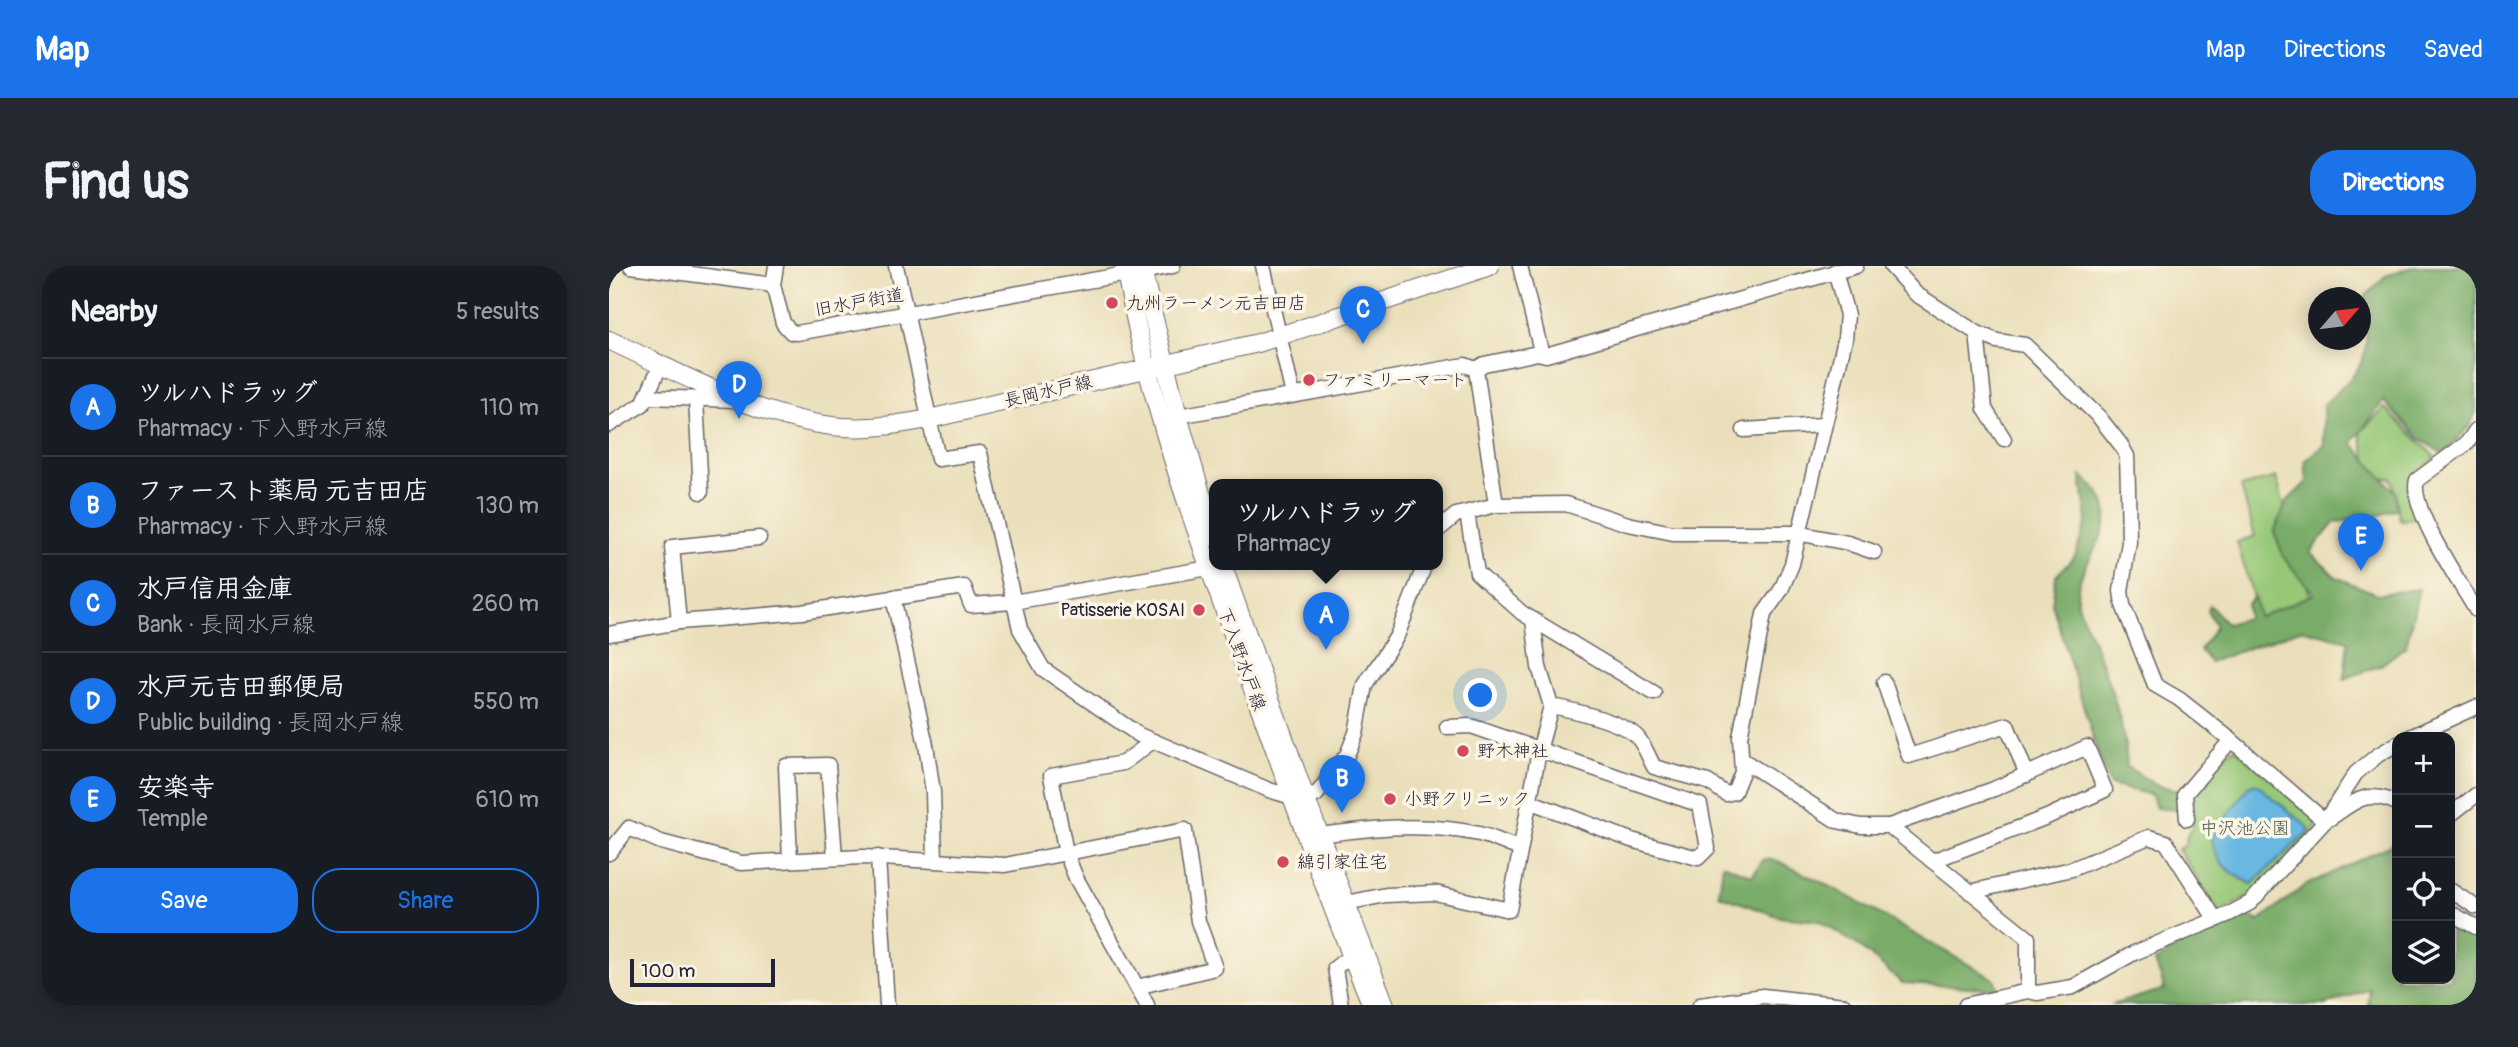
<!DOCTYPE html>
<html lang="en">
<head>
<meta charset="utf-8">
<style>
  :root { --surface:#171b24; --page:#242831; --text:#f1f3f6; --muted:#9ea1a6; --line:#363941; --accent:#1a73e8 }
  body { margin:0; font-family:Pangolin,"Klee One",sans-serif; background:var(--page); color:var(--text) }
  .controls { position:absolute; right:21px; bottom:21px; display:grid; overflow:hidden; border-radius:14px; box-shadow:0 4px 18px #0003 }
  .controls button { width:63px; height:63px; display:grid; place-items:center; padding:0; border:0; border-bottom:2px solid var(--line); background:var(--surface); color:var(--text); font:35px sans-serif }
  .compass { position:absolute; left:1699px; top:21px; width:63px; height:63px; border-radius:50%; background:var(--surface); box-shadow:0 4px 18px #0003; rotate:62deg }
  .scale { position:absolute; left:21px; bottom:18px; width:145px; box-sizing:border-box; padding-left:7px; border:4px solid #22223b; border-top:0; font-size:19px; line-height:24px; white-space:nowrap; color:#22223b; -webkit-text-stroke:5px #fcf5e5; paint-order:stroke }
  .you { position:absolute; left:872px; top:430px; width:24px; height:24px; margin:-18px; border:5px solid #fff; border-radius:50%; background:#1a73e8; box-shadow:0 0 0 10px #1a73e833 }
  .badge { display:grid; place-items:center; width:46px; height:46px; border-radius:50%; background:var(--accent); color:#fff; font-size:23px; font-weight:700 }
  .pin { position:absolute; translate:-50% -58px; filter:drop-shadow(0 2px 4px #0008) }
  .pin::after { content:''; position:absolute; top:37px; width:24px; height:21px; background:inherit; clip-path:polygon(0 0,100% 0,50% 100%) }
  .popup { position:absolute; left:600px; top:213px; width:234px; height:91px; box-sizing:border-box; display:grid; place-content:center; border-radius:14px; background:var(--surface); filter:drop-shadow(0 2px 5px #0005); font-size:23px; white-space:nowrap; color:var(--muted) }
  .popup b { font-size:26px; color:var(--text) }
  .popup::after { content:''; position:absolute; left:50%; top:100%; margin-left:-14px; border:14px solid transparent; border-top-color:var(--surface) }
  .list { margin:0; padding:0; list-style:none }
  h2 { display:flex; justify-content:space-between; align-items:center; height:91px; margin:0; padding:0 28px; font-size:30px }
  h2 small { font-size:23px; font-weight:400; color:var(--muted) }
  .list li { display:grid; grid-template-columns:46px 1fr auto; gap:21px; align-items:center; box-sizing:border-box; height:98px; padding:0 28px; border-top:2px solid var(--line) }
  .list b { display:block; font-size:26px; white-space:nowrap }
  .list p { margin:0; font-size:23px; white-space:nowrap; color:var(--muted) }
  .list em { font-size:23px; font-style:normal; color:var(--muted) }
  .actions { display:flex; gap:14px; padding:21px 28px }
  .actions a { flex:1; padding:16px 0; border:2px solid var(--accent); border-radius:28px; text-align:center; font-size:24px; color:var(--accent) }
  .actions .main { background:var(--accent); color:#fff }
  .icon { flex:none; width:38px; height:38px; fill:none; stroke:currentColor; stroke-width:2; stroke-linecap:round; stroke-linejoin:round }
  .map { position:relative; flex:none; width:1867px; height:739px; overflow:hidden; border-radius:28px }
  header { display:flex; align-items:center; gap:42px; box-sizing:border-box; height:98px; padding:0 35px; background:var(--accent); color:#fff }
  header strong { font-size:33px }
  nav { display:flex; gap:38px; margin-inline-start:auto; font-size:24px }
  .intro { display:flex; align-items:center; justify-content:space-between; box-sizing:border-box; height:168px; padding:0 42px }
  h1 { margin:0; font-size:49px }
  .button { padding:18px 32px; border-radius:28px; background:var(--accent); color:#fff; font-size:24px; font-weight:700 }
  main { display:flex; gap:42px; padding:0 42px }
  aside { flex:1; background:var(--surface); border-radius:28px; box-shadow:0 4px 18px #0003 }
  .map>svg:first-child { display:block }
</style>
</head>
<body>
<header>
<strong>Map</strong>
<nav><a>Map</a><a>Directions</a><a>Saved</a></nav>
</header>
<div class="intro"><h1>Find us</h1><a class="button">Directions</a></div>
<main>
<aside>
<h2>Nearby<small>5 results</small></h2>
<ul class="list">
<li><span class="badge">A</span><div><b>ツルハドラッグ</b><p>Pharmacy · 下入野水戸線</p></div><em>110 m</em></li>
<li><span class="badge">B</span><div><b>ファースト薬局 元吉田店</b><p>Pharmacy · 下入野水戸線</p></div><em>130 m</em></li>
<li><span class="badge">C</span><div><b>水戸信用金庫</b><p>Bank · 長岡水戸線</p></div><em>260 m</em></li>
<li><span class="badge">D</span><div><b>水戸元吉田郵便局</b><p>Public building · 長岡水戸線</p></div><em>550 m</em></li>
<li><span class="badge">E</span><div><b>安楽寺</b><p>Temple</p></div><em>610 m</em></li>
</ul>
<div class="actions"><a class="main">Save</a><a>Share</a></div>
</aside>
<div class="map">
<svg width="1867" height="739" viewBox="0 0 1867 739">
  <rect width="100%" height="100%" fill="#fcf5e5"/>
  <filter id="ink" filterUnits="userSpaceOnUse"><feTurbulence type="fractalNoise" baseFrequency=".0143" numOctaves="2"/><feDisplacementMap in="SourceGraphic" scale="14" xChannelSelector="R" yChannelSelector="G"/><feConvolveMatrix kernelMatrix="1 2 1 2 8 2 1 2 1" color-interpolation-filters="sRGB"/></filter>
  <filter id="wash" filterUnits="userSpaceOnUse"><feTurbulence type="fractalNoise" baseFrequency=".00686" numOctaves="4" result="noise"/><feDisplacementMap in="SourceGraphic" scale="28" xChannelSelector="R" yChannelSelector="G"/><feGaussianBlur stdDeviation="1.57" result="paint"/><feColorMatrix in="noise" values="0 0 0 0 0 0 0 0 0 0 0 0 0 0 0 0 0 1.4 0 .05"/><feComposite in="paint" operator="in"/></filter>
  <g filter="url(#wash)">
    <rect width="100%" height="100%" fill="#eadfba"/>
    <!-- green -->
    <g fill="#97c877" stroke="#5c7559" stroke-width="2">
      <polygon points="1776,142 1826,191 1800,219 1808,253 1791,254 1783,212 1762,213 1751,166"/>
      <polygon points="1667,211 1703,337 1650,352 1628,276 1646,270 1632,221"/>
      <polygon points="1626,482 1707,553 1707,561 1649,625 1611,647 1569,583 1576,580 1579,567 1584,560 1581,530 1621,484"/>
    </g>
    <!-- forest -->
    <g fill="#79ac68" stroke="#4e6752" stroke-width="2">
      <path d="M1807,0H1862L1867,7V145L1861,160L1834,188L1811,173L1775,135L1743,177L1787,227L1788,243L1762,252L1726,256L1701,286L1727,311L1768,328L1810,323L1797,380L1772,399L1735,413L1739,375L1692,363L1601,396L1591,384L1607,360L1598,344L1600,339L1618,358L1638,352V338L1645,331L1650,351L1705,328L1675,292L1665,266L1678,235L1698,216L1696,195L1715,179L1714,139C1755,102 1764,92 1753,34L1776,10Z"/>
      <path d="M1472,210C1530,251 1471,286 1468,328C1467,342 1480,364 1485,378C1501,419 1516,456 1518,501L1547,519L1568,524L1570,544L1547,542L1543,529L1501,519L1487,481L1443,338L1447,310L1466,290L1478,254Z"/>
      <polygon points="1788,576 1788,713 1841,713 1841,656 1867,667 1867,739 1759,739 1761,723 1716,739 1502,739 1556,723 1546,696 1587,667 1637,649 1650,655 1697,619"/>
      <polygon points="1155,593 1169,595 1222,621 1385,713 1389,723 1293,717 1250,680 1210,655 1171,651 1110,629 1114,598 1143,610"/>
    </g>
    <!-- water -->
    <path fill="#67b8e2" stroke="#446d8e" stroke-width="2" d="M1646,517L1699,561L1700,565L1643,618C1621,607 1606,598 1603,571L1640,520Z"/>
  </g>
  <g filter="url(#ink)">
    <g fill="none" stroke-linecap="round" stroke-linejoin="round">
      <!-- minor casing -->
      <g stroke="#686467" stroke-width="17">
        <g id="minor">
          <polyline points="22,0 164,19 174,57 182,66 188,67 517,8"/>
          <polyline points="287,0 329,193 371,187 411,363 434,403 530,469 660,524 683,531 707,529 738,489 747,467 756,419 788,370 816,298"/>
          <polyline points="654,0 684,129"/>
          <polyline points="1282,0 1307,28 1368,67 1388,75 1416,79 1490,151 1512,179 1518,190 1519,223 1520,276 1512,325 1514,339 1546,419 1570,433 1622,474 1716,555"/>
          <polyline points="533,6 564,0"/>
          <polyline points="164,19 167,0"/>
          <polyline points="1368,67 1376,143 1395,173"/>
          <polyline points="929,87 937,89 1247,0"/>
          <polyline points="38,131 127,134"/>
          <polyline points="87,134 92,226"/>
          <polyline points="569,150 856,99 867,103"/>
          <polyline points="0,159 34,138 52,98"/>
          <polyline points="1135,164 1214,159"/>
          <path d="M1867,164L1858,177L1808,214C1799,241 1852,318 1867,344"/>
          <polyline points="887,239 957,238 1019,258 1064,267 1188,267 1239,277 1265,286"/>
          <polyline points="858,247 868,307 913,347 1045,427"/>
          <polyline points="829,264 847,249 887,239 867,103 875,98 929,87 931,81 911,0"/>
          <polyline points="284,331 317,479 324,526 326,594"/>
          <polyline points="70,356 63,281 150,272"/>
          <polyline points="0,368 70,356 193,346 355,321 362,339 404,336 600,302"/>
          <polyline points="1275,416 1300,490 1398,459 1418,509"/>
          <path d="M942,440C963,444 1016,456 1029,472C1036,480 1040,492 1045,501L1099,516L1117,528L1125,526L1133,506L1131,471L1155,348L1172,324L1183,298L1236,73L1238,49L1226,5"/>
          <polyline points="838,461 862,460 1091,539 1099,582 1089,592 1022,574 920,535"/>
          <polyline points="1801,471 1867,441"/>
          <polyline points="1135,495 1228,555 1252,560 1280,560 1385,523 1478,481 1496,524 1438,551 1323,595"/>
          <polyline points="1841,549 1867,529"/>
          <polyline points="1578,553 1576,528 1622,474"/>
          <path d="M1720,553C1747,535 1756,523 1788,537"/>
          <polyline points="1280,560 1419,672 1419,725"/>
          <path d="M711,569C762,562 818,556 870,568C883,571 897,578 911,583"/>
          <polyline points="0,587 20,562 52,576 132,597 254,591 396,599 576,564 589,655 606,702 528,721"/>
          <polyline points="269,591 278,739"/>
          <polyline points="181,594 177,500 219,499 226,591"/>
          <polyline points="1841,624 1867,641"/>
          <polyline points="1361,626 1463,603 1540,571 1557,576 1607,654"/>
          <polyline points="737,637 777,629 826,627 900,644 930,485 942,440 930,401 924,354"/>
          <polyline points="1841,647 1867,661"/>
          <polyline points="538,739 467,612 457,587 442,510 514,497 544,475"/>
          <polyline points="732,739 726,702 742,689"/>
          <polyline points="1091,739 1154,730 1235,739"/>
          <polyline points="1357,739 1419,725 1428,727 1464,721 1525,687 1618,649 1641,637 1716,555 1747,507 1769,489 1788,478"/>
        </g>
      </g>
      <!-- major casing -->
      <g stroke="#686467" stroke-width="20">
        <g id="major">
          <path d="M516,0C541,146 595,287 645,426C684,531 719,636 763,739"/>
          <polyline points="532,0 569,150 605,271"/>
          <path d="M0,74C71,107 156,156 235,161C264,163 292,158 320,153L649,77L881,0"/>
          <polyline points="613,298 696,531 776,739"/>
        </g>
      </g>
      <!-- minor -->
      <use href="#minor" stroke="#fff" stroke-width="14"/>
      <!-- major -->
      <use href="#major" stroke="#fff" stroke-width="18"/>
    </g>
  </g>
  <!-- markers -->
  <g fill="#d1495b" stroke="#fcf5e5" stroke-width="2.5">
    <circle cx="503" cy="37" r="7"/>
    <circle cx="700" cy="114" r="7"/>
    <circle cx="590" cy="344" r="7"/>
    <circle cx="854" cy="485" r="7"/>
    <circle cx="781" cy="533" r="7"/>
    <circle cx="674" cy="596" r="7"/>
  </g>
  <g text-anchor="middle" stroke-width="7" stroke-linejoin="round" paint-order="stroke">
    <!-- street labels -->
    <g font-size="18" fill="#22223b" stroke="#fcf5e5">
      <text transform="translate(250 36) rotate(-10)" y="6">旧水戸街道</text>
      <text transform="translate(439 125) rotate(-13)" y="6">長岡水戸線</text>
      <text transform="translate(633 393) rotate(70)" y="6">下入野水戸線</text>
    </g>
    <!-- poi labels -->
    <g font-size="18" fill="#22223b" stroke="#fcf5e5" text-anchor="start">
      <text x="517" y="43">九州ラーメン元吉田店</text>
      <text x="714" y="120">ファミリーマート</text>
      <text x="576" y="350" text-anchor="end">Patisserie KOSAI</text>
      <text x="868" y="491">野木神社</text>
      <text x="795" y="539">小野クリニック</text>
      <text x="688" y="602">綿引家住宅</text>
    </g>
    <!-- park labels -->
    <g font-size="18" fill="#4b5c50" stroke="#fcf5e5">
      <text x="1636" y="568">中沢池公園</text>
    </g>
  </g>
</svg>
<div class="controls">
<button>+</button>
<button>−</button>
<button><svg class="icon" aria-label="locate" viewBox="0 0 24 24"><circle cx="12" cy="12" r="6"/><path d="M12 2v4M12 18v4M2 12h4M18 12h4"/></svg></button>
<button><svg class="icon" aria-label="layers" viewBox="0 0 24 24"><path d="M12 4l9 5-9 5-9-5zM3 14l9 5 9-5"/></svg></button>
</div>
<svg class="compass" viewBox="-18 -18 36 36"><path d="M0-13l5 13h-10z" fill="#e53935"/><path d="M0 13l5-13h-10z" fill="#9ea1a6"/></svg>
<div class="scale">100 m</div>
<div class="you"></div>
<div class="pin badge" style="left:717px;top:384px">A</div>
<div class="popup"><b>ツルハドラッグ</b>Pharmacy</div>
<div class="pin badge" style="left:733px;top:547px">B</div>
<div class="pin badge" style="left:754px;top:78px">C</div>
<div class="pin badge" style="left:130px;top:153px">D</div>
<div class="pin badge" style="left:1752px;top:305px">E</div>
</div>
</main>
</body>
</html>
